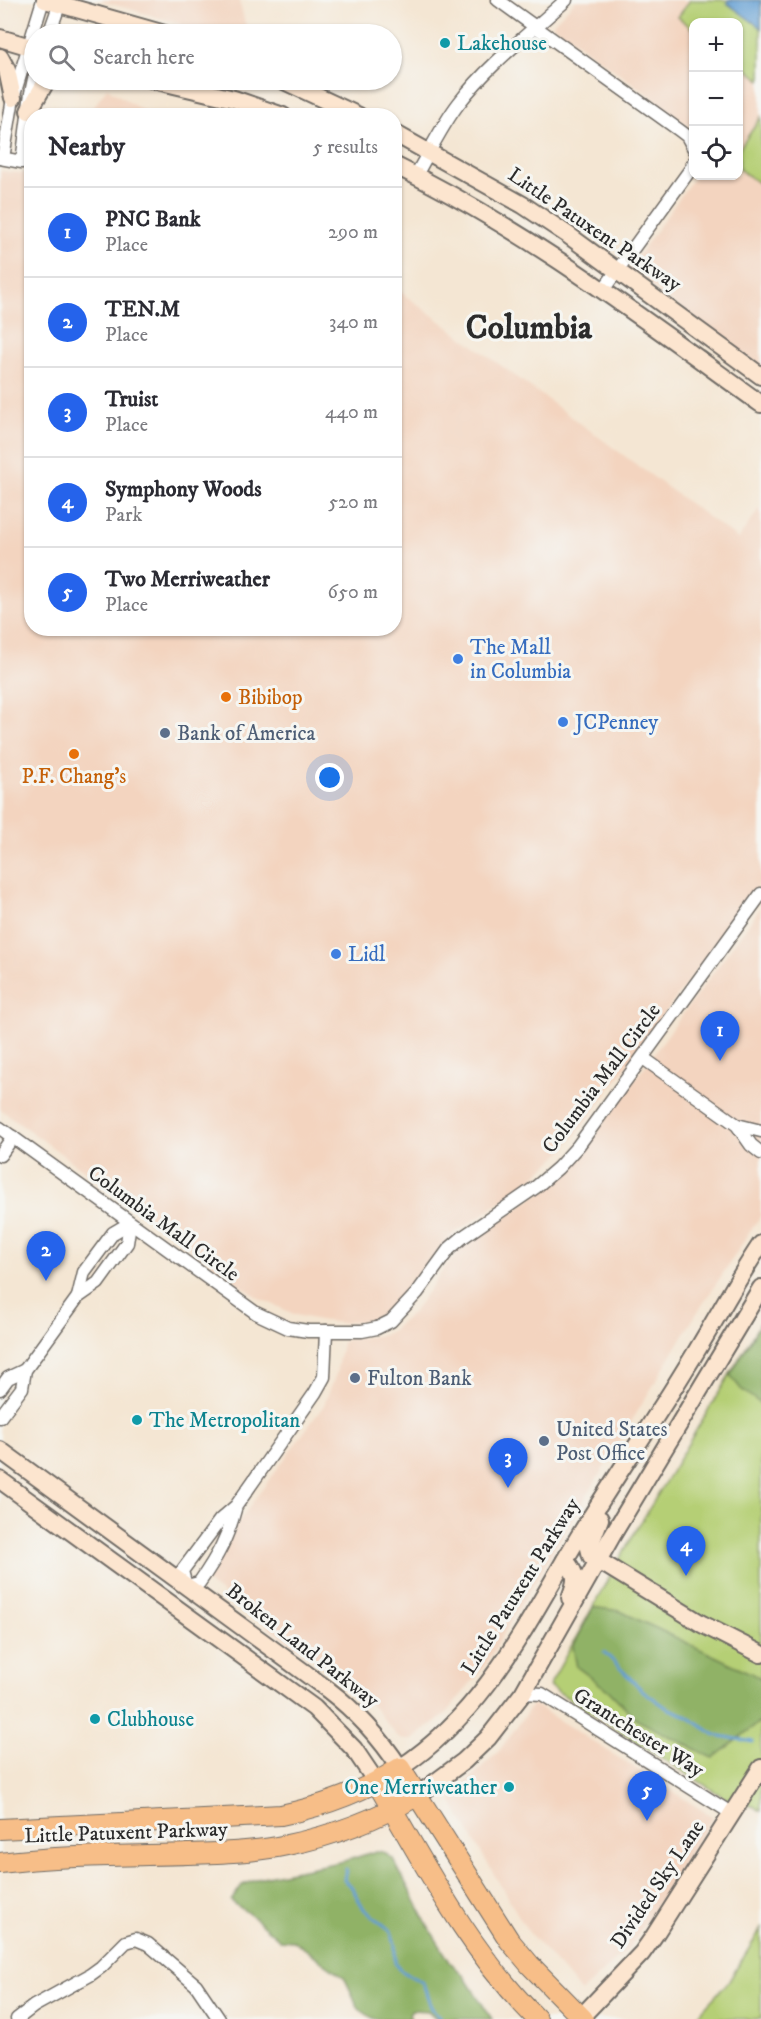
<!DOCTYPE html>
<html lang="en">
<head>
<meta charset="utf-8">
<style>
  :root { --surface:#fff; --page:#f2f2f3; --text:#2b2b33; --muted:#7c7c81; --line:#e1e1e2; --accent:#2563eb }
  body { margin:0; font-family:"IM FELL DW Pica",serif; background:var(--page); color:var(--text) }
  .controls { position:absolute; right:18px; top:18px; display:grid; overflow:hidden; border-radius:12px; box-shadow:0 2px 4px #0004 }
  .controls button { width:54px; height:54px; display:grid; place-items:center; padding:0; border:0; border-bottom:2px solid var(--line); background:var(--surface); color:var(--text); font:30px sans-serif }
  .you { position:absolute; left:330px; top:778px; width:21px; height:21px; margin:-15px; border:4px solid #fff; border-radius:50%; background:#1a73e8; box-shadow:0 0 0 9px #1a73e833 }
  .badge { display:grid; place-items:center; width:39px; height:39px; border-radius:50%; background:var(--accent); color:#fff; font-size:20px; font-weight:700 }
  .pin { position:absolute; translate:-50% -50px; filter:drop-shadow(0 2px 3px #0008) }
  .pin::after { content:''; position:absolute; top:32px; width:21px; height:18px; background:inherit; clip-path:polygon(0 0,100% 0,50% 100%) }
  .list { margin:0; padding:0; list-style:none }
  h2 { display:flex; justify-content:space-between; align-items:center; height:78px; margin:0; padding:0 24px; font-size:26px }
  h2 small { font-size:20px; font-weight:400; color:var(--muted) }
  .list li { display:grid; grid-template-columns:39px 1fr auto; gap:18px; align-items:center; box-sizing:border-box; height:90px; padding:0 24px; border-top:2px solid var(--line) }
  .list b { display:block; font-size:22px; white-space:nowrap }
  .list p { margin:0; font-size:20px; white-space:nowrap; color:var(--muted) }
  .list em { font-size:20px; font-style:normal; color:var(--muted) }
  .icon { flex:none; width:33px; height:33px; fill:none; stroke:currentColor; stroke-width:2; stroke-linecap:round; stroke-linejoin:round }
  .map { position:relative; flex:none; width:761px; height:2019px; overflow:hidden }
  .search { position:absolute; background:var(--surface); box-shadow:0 2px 4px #0004; left:24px; top:24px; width:378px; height:66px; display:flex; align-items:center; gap:15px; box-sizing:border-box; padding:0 21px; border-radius:33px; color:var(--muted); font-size:22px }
  .panel { position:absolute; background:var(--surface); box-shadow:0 2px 4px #0004; left:24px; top:108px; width:378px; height:528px; border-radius:24px }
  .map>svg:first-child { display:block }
</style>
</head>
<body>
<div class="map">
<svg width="761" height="2019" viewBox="0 0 761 2019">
  <rect width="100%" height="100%" fill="#f6f6f2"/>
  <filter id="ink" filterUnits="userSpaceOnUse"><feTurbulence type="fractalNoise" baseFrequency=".0167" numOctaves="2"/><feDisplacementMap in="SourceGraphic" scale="12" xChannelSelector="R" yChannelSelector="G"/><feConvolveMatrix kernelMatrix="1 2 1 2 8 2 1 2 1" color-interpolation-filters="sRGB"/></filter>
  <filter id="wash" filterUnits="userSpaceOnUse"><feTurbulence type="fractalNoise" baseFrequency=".008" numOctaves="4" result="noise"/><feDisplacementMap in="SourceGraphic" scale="24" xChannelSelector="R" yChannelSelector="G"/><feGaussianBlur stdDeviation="1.35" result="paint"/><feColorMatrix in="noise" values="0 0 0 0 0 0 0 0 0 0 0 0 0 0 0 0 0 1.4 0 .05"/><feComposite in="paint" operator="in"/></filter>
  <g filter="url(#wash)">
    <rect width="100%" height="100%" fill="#f4e6d3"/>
    <!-- built -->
    <g fill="#f3d4bf">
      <polygon points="99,0 239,0 248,34 215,34"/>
      <polygon points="576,0 690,0 678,17 693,29 693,134 690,127 657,101 552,25"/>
      <polygon points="738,63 761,80 761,117 739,149"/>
      <polygon points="107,88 149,115 88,115"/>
      <polygon points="739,169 761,185 761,367 628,270 695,176 738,176"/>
      <polygon points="0,171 31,174 32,628 394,628 395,288 738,539 761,507 761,881 582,1127 561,1153 526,1184 454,1234 441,1247 405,1296 373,1320 340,1323 319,1320 296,1315 257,1297 0,1109"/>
      <polygon points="761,907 761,1215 695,1316 483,1668 447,1713 412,1740 404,1740 399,1738 364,1696 206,1582 216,1568 239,1521 324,1405 336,1374 342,1343 346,1340 383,1335 393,1330 414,1311 448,1263 462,1248 547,1188 569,1167 591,1140"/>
      <polygon points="533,1704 713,1817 630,1947 581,1992 527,1930 452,1803 453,1794 499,1751"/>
    </g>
    <!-- green -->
    <g fill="#b5cf75" stroke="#707d50" stroke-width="1.5">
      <polygon points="690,0 761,0 761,80 739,63 738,22 694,22 693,29 678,17"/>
      <polygon points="761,117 761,185 739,169 739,149"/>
      <polygon points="761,1322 761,1811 755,1807 725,1798 549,1686 628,1544"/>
      <polygon points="761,1929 761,2019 694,2019 729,1981"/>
    </g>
    <!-- forest -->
    <g fill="#90b266" stroke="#5e6e48" stroke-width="1.5">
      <polygon points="761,1322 761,1404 741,1389 730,1375"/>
      <polygon points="593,1607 620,1611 761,1678 761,1721 713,1758 637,1720 609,1691 577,1667 573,1647"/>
      <polygon points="376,1851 383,1852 393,1859 431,1931 450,1962 464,1976 492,2019 437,2019 428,2011 411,2010 409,2015 411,2019 374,2019 359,2009 344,1977 294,1941 280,1940 252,1916 231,1901 242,1885 262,1877 345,1861"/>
    </g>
    <!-- water -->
    <polygon fill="#629ed3" stroke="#46647f" stroke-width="1.5" points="728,0 761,0 761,28 727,3"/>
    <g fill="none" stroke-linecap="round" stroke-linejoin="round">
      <!-- stream -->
      <g stroke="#629ed3" stroke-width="3">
        <polyline points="604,1652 642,1690 667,1708 685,1715 715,1735 753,1742"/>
        <polyline points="346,1869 344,1880 351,1886 364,1909 391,1931 395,1945 395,1964 400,1970 423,1983 431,2007 441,2019"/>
      </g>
    </g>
  </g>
  <g filter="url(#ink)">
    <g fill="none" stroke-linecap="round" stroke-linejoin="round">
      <!-- street casing -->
      <g stroke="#716c66" stroke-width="15">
        <g id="street">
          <polyline points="498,0 679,130 687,136 694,149"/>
          <polyline points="49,34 61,0"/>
          <polyline points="0,158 22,162 31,93 34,79"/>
          <polyline points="3,158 13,98 43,0"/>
          <path d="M416,175C430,151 442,125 459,103C489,64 530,33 566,0"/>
          <polyline points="603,290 690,170 694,162"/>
          <polyline points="643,1058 737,1125 751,1145 761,1153"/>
          <polyline points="737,1125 761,1131"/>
          <polyline points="0,1128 256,1313 288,1328 308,1331 362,1331 377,1328 391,1321 417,1293 449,1249 463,1237 536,1187 558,1168 578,1146 761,894"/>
          <polyline points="0,1155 13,1137"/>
          <polyline points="78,1297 84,1272 113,1233 130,1223"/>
          <polyline points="0,1389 8,1378 25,1370"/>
          <polyline points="0,1417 22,1388 25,1370 78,1297 98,1283 127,1243 130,1223"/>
          <path d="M236,1506C228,1537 218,1556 199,1583L186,1586L182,1571L220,1520L236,1506L315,1393L324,1377L326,1331"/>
          <polyline points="523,1693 542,1694 731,1813"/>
          <polyline points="17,2019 34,2006 90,1975 101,1967 126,1942 136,1939 148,1944 196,1985 219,2019"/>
        </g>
      </g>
      <!-- secondary casing -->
      <g stroke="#716c66" stroke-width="20">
        <g id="secondary">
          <polyline points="45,0 165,34"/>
          <polyline points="0,38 34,48"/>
          <polyline points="0,57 7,70 13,98"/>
          <polyline points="153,80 234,99 283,116"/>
          <polyline points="282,80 359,116"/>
          <polyline points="29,111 47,80"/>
          <polyline points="394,133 523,205 568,235 761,376"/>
          <path d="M394,165C526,229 643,319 761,404"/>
          <path d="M0,1450L327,1689C357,1712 380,1737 400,1768C488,1710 528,1620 581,1533C615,1477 652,1424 686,1368C712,1327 734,1284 761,1244"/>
          <polyline points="0,1480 314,1708 354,1749 377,1783"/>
          <polyline points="600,1519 589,1548 591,1556 702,1624 761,1654"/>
          <path d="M565,1560C578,1575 577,1580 570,1598"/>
          <polyline points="418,1795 464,1761 488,1738 523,1693 613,1534 761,1288"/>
          <polyline points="581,2017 642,1953 654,1936 761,1768"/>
        </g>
      </g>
      <!-- primary casing -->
      <g stroke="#716c66" stroke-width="22">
        <g id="primary">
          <path d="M377,1783C425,1865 469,1951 537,2019"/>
          <path d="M0,1829L281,1815C324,1806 363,1792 400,1768L509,1940L530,1965L583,2019"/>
          <path d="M0,1863C62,1855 125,1856 187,1854C220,1853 254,1852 287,1845C333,1836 377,1819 418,1795"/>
        </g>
      </g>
      <!-- street -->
      <use href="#street" stroke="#fff" stroke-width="12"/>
      <!-- secondary -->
      <use href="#secondary" stroke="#fce5cf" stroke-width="16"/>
      <!-- primary -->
      <use href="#primary" stroke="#f7be88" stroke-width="20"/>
    </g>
  </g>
  <!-- markers -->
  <g fill="#0f9aa8" stroke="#f6f6f2" stroke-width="2">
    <circle cx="445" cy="43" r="6"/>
    <circle cx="137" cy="1420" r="6"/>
    <circle cx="95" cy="1719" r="6"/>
    <circle cx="509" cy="1787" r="6"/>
  </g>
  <g fill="#3f7fe0" stroke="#f6f6f2" stroke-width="2">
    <circle cx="458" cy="659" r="6"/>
    <circle cx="563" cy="722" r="6"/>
    <circle cx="336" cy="954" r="6"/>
  </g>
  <g fill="#e8710a" stroke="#f6f6f2" stroke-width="2">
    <circle cx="226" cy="697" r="6"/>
    <circle cx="74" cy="754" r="6"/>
  </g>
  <g fill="#5c6f8a" stroke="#f6f6f2" stroke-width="2">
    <circle cx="165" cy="733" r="6"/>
    <circle cx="355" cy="1378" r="6"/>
    <circle cx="544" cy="1441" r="6"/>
  </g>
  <g text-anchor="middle" stroke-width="6" stroke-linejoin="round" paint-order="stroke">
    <!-- culture labels -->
    <g font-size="21" fill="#0d838f" stroke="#f6f6f2" text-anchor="start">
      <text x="457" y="50">Lakehouse</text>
      <text x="149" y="1427">The Metropolitan</text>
      <text x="107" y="1726">Clubhouse</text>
      <text x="497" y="1794" text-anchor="end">One Merriweather</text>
    </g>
    <!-- street labels -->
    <g font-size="21" fill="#2b2b2b" stroke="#f6f6f2">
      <text transform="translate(595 229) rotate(34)" y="7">Little Patuxent Parkway</text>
      <text transform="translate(601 1078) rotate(-53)" y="7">Columbia Mall Circle</text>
      <text transform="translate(164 1223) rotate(36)" y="7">Columbia Mall Circle</text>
      <text transform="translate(520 1586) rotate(-58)" y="7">Little Patuxent Parkway</text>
      <text transform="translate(303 1645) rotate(38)" y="7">Broken Land Parkway</text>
      <text transform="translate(639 1732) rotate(32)" y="7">Grantchester Way</text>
      <text transform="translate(126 1832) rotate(-2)" y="7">Little Patuxent Parkway</text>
      <text transform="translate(657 1884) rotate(-56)" y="7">Divided Sky Lane</text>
    </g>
    <!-- shop labels -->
    <g font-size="21" fill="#366cbe" stroke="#f6f6f2" text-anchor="start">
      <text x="470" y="654">The Mall<tspan x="470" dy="24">in Columbia</tspan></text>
      <text x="575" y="729">JCPenney</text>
      <text x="348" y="961">Lidl</text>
    </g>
    <!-- food labels -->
    <g font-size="21" fill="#c56008" stroke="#f6f6f2" text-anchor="start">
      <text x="238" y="704">Bibibop</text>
      <text x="74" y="783" text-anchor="middle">P.F. Chang's</text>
    </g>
    <!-- service labels -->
    <g font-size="21" fill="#4e5e75" stroke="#f6f6f2" text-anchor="start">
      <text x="177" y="740">Bank of America</text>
      <text x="367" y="1385">Fulton Bank</text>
      <text x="556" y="1436">United States<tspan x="556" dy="24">Post Office</tspan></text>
    </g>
    <!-- town labels -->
    <g font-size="33" font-weight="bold" fill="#2b2b2b" stroke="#f6f6f2">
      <text x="529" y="338">Columbia</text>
    </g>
  </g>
</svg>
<div class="controls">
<button>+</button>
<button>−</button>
<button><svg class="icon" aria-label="locate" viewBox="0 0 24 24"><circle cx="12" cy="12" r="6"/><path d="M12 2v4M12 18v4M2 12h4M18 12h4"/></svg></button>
</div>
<div class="you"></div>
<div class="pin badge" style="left:720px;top:1061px">1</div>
<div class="pin badge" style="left:46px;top:1281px">2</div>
<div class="pin badge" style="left:508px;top:1488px">3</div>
<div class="pin badge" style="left:686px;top:1576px">4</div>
<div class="pin badge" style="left:647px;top:1821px">5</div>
<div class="search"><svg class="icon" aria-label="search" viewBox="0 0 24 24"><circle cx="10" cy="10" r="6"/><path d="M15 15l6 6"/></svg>Search here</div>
<section class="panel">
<h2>Nearby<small>5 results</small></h2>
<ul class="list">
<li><span class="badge">1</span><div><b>PNC Bank</b><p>Place</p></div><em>290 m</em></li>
<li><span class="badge">2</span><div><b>TEN.M</b><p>Place</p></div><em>340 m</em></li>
<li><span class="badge">3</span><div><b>Truist</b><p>Place</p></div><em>440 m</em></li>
<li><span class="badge">4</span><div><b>Symphony Woods</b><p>Park</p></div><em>520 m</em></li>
<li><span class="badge">5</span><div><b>Two Merriweather</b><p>Place</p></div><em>650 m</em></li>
</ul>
</section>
</div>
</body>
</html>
